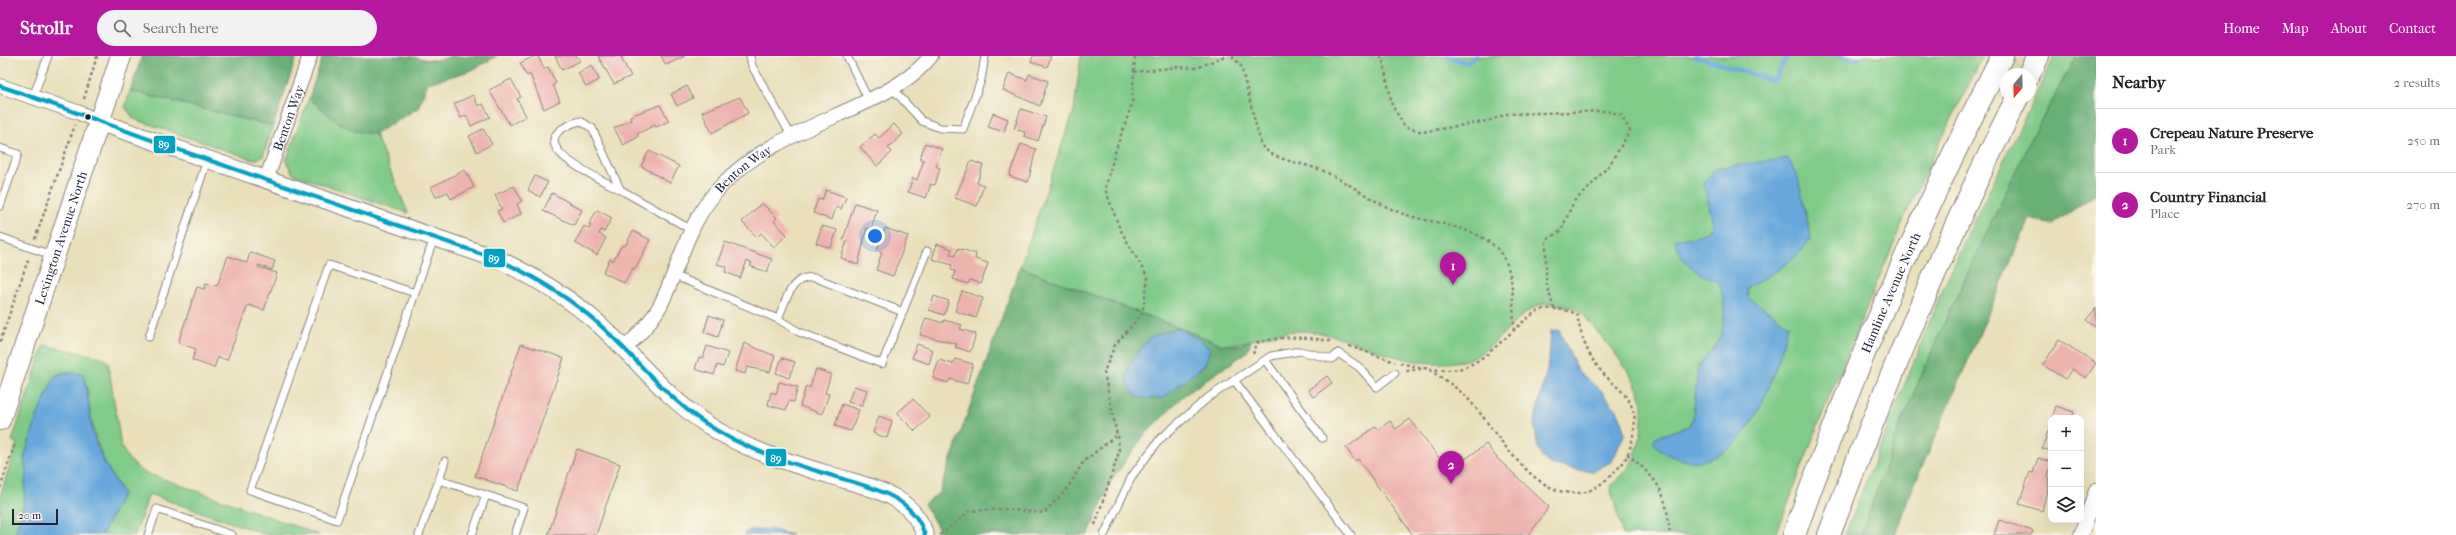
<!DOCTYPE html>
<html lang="en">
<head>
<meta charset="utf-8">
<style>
  :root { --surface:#fff; --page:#f2f2f2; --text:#222; --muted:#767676; --line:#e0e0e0; --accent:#b5179e }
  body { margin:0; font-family:"IM FELL French Canon",serif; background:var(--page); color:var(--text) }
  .controls { position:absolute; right:12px; bottom:12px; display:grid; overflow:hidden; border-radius:8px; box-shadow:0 4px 16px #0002 }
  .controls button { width:36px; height:36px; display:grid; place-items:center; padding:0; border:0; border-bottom:1px solid var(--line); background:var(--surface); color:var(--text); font:20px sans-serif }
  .compass { position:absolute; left:2000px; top:12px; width:36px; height:36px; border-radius:50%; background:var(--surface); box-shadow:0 4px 16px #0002; rotate:199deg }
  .scale { position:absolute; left:12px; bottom:10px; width:46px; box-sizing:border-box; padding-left:4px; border:2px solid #22223b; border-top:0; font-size:11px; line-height:14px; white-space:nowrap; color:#22223b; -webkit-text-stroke:3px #fbf7ec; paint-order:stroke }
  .you { position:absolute; left:875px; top:180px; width:14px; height:14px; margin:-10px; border:3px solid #fff; border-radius:50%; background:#1a73e8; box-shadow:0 0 0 6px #1a73e833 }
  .badge { display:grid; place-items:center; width:26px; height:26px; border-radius:50%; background:var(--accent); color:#fff; font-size:13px; font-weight:700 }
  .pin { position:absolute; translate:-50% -33px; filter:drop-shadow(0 1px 2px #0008) }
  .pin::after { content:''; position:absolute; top:21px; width:14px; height:12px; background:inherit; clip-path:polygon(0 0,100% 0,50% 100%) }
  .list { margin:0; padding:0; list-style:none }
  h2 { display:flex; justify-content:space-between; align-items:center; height:52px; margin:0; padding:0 16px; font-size:17px }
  h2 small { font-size:13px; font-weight:400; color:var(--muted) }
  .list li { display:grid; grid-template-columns:26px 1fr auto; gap:12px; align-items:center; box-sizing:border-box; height:64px; padding:0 16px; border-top:1px solid var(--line) }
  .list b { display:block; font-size:15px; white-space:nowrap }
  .list p { margin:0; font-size:13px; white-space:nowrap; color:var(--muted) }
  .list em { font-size:13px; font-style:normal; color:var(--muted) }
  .icon { flex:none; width:22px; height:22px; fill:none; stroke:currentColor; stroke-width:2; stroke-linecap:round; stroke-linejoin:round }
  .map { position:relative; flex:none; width:2096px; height:479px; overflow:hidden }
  header { display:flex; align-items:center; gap:24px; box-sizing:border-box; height:56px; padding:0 20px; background:var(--accent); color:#fff }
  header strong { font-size:19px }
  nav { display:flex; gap:22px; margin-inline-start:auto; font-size:14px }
  .search { width:280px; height:36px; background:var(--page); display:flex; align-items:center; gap:10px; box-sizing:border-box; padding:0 14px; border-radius:22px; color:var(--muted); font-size:15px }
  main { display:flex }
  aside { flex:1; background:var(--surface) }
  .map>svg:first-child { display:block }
</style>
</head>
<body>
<header>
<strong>Strollr</strong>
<div class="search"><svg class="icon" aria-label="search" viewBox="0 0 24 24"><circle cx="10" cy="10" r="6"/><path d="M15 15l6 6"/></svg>Search here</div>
<nav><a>Home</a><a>Map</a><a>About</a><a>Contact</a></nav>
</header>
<main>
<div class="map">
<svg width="2096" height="479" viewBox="0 0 2096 479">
  <rect width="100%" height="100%" fill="#fbf7ec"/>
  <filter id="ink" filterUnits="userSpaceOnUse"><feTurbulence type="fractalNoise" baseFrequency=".025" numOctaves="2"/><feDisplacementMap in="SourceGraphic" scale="8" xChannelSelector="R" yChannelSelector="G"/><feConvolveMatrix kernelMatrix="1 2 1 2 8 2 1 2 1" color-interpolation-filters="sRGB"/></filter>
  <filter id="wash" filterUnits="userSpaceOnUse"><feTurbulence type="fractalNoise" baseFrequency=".012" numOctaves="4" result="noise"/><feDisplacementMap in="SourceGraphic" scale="16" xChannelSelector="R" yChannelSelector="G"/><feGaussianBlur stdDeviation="0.9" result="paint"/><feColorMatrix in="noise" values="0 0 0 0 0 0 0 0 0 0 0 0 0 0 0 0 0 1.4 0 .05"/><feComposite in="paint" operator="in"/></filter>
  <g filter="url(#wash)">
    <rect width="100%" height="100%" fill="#e9e0ba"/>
    <!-- green -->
    <g fill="#81cb88" stroke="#527662">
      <path d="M1081,0H1983L1913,141L1827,346L1776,479H1623L1610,430C1630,413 1636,404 1641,377C1642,367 1643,354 1641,344C1637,319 1597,276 1581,256C1574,252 1569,251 1561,249C1557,249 1551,247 1546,247C1517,252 1496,298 1462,305C1400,317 1359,277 1300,275C1272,275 1249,288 1223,289L1020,211L1074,54Z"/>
      <polygon points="2055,0 2076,0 2027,91 1943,270 1902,364 1861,479 1845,479 1939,242 1974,165"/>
      <polygon points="130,35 273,70 263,100 254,104 134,63 125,51"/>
      <path d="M309,42C333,62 343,74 375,78L408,157L293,118L286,105Z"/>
      <path d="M44,289L101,301L108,306L121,390L127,401L141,415L320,479H267L149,438L135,479H102L123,437C97,398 92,377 87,331L65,316L55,320L37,361L24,402L26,415L24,446L15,479H0V440L17,387L12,385Z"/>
    </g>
    <!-- forest -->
    <g fill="#68af74" stroke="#456858">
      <polygon points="142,0 297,0 273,70 130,35"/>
      <path d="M323,0C349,0 376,0 402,0C418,0 435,9 450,0H497L470,15L428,27L418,52L375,78L355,75L337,66L309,42Z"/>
      <polygon points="2076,0 2096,0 2096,138 2053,168 2029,163 1904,453 1895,479 1861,479 1902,364 1943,270 2027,91"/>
      <polygon points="1020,211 1223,289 1240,289 1251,284 1247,296 1183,340 1142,382 1113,422 1088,479 942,479 924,448 939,437"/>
    </g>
    <!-- water -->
    <g fill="#68a7db" stroke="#45648b">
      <path d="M1788,102L1798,122L1811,180C1803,202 1766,221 1747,232L1748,241L1788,269C1777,314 1751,409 1691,405C1677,404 1662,398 1653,386L1656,381L1689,370L1693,362L1698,312C1703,302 1711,296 1717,287C1727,271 1725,244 1719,226C1697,218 1680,207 1675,183L1691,182L1709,175L1713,166L1703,126L1718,112Z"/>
      <polygon points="1177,272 1199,283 1210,292 1205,309 1163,342 1139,342 1130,333 1127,321 1129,310 1149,282"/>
      <polygon points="1559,274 1578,315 1600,334 1617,354 1623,367 1624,379 1615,399 1611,406 1594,415 1583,415 1550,408 1542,401 1538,391 1534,367 1549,305 1551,275"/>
      <path d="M65,316L83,318C88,334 88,350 91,367C95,393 108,415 123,437L102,479H15L24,446L26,415L24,402L37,361L55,320Z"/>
      <polygon points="769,473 792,479 744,479 749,474"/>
    </g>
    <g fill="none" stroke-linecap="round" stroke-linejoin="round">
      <!-- stream -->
      <g stroke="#68a7db" stroke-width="4.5">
        <polyline points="1447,0 1467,7 1476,0"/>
        <polyline points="1695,0 1774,25 1787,0"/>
        <polyline points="1840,0 1859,4"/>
      </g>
    </g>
    <g id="blocks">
      <!-- building -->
      <g fill="#edb4af">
        <polygon points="535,0 538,0 544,13 548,11 556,27 553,29 560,45 544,53 530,18 527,20 520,7"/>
        <polygon points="555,0 577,0 580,5 562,14"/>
        <polygon points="598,0 625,0 621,2 631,20 614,28"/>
        <polygon points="661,0 685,0 666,9"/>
        <polygon points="1033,0 1051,0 1047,11 1031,6"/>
        <polygon points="592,9 599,24 586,31 578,17"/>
        <polygon points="1009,17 1027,24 1029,18 1048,25 1040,50 1003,34"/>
        <polygon points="511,23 521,41 517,43 526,60 510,69 489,34"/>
        <polygon points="687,30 693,42 677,50 671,38"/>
        <polygon points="473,39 478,50 483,48 490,61 471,70 466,59 461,62 454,48"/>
        <polygon points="740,41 748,57 712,77 702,56"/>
        <polygon points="660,49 669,65 656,71 655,69 637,78 638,81 623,89 614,72 631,64 630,60"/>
        <polygon points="1021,53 1046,61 1038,85 1024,80 1025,76 1014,73"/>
        <polygon points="993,57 1008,63 1004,76 988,71"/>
        <polygon points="894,68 903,78 888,92 892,96 877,110 860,91 875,78 879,82"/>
        <polygon points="483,73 492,88 477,96 469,80"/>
        <polygon points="925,87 942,93 936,110 940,112 935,129 931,128 926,142 908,136 913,122 917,124 924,104 920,103"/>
        <polygon points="1021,88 1036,93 1028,126 1009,120"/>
        <polygon points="649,95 679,110 670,127 641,110"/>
        <polygon points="971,105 983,109 977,127 984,129 977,150 955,142"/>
        <polygon points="465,114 474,131 451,143 448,136 436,141 431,131"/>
        <polygon points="535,120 548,126 540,141 528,134"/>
        <polygon points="514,130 522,145 517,148 521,158 503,167 497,155 502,153 495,139"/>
        <polygon points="826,134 846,141 841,153 836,151 832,164 813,157 818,143 822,144"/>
        <polygon points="552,137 582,154 574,169 543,155"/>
        <polygon points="762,147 777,162 774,165 787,179 774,191 761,177 757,181 742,166"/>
        <polygon points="855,147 877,154 871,173 867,172 858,209 841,202 847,185 843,184"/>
        <polygon points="597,154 612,162 604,176 601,174 599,178 606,182 597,199 575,187 584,170 589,173 591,169 589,168"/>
        <polygon points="822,170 837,174 831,192 816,187"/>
        <polygon points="885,172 908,180 893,220 876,214 882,196 877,194"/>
        <polygon points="633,175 650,184 635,213 633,212 624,227 603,216 610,203 613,205 622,189 625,190"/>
        <polygon points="725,186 772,203 767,216 750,210 752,207 747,205 740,222 725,216 727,211 717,208"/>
        <polygon points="937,188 952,193 950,198 955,200 958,192 976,198 975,203 988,207 981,228 970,224 968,228 953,223 955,215 951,214 952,209 932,203"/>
        <polygon points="250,196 275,205 272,214 259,209 258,211 277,217 264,254 248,249 227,304 218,301 214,312 192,304 196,293 178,287 197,231 204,233 206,227 217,230 228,200 247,207"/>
        <polygon points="962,235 983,242 976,262 955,255"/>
        <polygon points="934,240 949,245 944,259 929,254"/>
        <polygon points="2096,252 2096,272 2086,264"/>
        <polygon points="709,259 723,264 718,281 704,276"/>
        <polygon points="926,262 943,267 944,264 962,269 960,273 976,278 970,296 955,291 957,288 920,279"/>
        <polygon points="2059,284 2096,307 2086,322 2072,313 2065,323 2043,309"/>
        <polygon points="744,287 775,300 770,316 747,311 745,318 735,315"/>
        <polygon points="521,288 564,302 518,435 475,420"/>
        <polygon points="917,288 933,294 929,308 912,302"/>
        <polygon points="707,290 728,297 723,311 717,309 714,319 695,313 699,301 703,302"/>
        <polygon points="782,302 795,306 789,322 776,317"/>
        <polygon points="955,303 973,308 967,328 950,323 948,327 933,322 939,304 953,308"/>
        <polygon points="816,313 831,318 825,337 829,338 822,358 800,350 806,330 810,332"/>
        <polygon points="1327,320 1332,327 1313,341 1308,334"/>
        <polygon points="779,326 798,331 794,346 789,345 786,354 768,349 771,336 776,338"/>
        <polygon points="854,330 867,334 862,350 848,346"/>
        <polygon points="913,343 930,361 915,375 897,357"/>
        <polygon points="842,348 859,354 851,375 835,370"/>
        <polygon points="2056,350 2074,356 2072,362 2052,362"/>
        <polygon points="879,360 892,365 887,382 873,377"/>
        <polygon points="1410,363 1449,415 1486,388 1497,402 1549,451 1529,479 1413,479 1358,403 1355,405 1346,392 1376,370 1378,374 1390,365 1396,373"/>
        <polygon points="2051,367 2051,395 2042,392"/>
        <polygon points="577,393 620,408 596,479 548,479"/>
        <polygon points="2038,402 2051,406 2048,421 2050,422 2042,455 2019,448 2030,416 2033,417"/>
        <polygon points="1999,464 2033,475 2031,479 1994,479"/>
      </g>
    </g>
  </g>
  <g filter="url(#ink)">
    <use href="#blocks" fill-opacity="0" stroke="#86817a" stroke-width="1"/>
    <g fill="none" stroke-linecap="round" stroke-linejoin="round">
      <!-- service casing -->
      <g stroke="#86817a" stroke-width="9">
        <g id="service">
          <polyline points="750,0 752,10 792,81"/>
          <polyline points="847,0 869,45"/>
          <polyline points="892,32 922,65 940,72 963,73 981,24 985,0"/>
          <polyline points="33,41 48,0"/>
          <polyline points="0,92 18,98 0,150"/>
          <path d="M620,133L592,72L580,65C511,86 599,122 621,134C644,147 667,160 690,173"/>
          <polyline points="0,181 54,200"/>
          <polyline points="673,219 778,263 799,276 882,308 927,195"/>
          <polyline points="415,237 329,209 250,434 337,464 434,182"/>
          <path d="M778,263C786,245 791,217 816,222L903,256"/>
          <polyline points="149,281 207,104"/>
          <polyline points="1265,304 1322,382"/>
          <polyline points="1234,324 1351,479"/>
          <polyline points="439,424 445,405"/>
          <polyline points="486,439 524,452 515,479"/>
          <polyline points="148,479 157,453 232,479"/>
          <polyline points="419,479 439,424 486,439 472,479"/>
          <polyline points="1104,479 1132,420 1160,383 1209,341 1271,300 1300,295 1332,303 1338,297 1359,311 1377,331 1395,317"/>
        </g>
      </g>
      <!-- minor casing -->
      <g stroke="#86817a" stroke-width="16">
        <g id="minor">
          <polyline points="0,30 80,57 99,66"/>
          <path id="s1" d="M266,124L310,0"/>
          <path id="s2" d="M624,293C638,280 652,265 661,248C682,205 687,165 723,128C759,90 813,71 859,49C885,37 913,23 931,0"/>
          <polyline points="2081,479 2096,435"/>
        </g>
      </g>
      <!-- tertiary casing -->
      <g stroke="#86817a" stroke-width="19">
        <path id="tertiary" d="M99,66L497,203C536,221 569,241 601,270C636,302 665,340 705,367C743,393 787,406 830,419C867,431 912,437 925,479"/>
      </g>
      <!-- secondary casing -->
      <g stroke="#86817a" stroke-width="22">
        <g id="secondary">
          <path id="s3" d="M0,364L121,0"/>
        </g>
      </g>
      <!-- motorway casing -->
      <g stroke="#86817a" stroke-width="24">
        <g id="motorway">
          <polyline points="2029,18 2038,0"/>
          <path id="s4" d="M1794,479C1852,315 1923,155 2002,0"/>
          <path d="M1829,479C1885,330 1945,184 2017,42"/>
        </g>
      </g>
      <!-- path -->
      <g stroke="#86817a" stroke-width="2.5" stroke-dasharray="3 3" stroke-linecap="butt">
        <path d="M1232,0L1241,10L1261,89C1276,106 1301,106 1321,114C1349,126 1372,146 1401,157C1417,163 1434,165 1451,170C1516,186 1512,217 1514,275"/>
        <polyline points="1380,0 1383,4 1392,49 1405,71 1423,76 1488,65 1507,58 1608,55 1621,59 1630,75 1610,108 1586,135 1574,145 1561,175 1546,184 1546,226 1554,253"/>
        <polyline points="1134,16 1135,0"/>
        <polyline points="84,43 97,0"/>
        <polyline points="35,183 75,69"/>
        <polyline points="0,286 29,201"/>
        <polyline points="1349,290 1395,306"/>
        <path d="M1254,298L1253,294L1258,286C1285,280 1307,280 1334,286"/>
        <path d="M1400,307C1418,311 1439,316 1458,313C1491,307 1524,255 1545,253C1556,252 1567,254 1577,258C1580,277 1586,296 1598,311C1610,328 1629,335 1634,358C1637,369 1630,401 1621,409C1612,419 1599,432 1585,436C1534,447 1498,376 1470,345C1459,332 1441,322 1427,312L1406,315"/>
        <path d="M1627,398C1661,426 1666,436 1670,479"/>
        <polyline points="0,432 15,388"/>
        <polyline points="1095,469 1119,396 1118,379"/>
        <polyline points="940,479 970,455 1003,453 1044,457 1067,433 1084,405 1117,379 1104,316 1115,289 1142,258 1148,222 1120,173 1105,133 1116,93 1132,48 1134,16 1178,11 1197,12 1225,0"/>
      </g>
      <!-- service -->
      <use href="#service" stroke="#fff" stroke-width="7"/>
      <!-- minor -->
      <use href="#minor" stroke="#fff" stroke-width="14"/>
      <!-- tertiary -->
      <use href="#tertiary" stroke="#fff" stroke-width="17"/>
      <!-- secondary -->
      <use href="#secondary" stroke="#fff" stroke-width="20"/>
      <!-- motorway -->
      <use href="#motorway" stroke="#fff" stroke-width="22"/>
      <!-- bus-1 casing -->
      <g stroke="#fbf7ec" stroke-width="7">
        <path id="bus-1" d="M0,30C63,51 125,75 188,97C290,133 394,168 497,203C536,221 569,241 601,270C636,302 665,340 705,367C743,393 787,406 830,419C867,431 912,437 925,479"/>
      </g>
      <!-- bus-1 -->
      <use href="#bus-1" stroke="#02a2c7" stroke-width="4"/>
    </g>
  </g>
  <!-- markers -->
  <circle fill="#22223b" stroke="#fbf7ec" stroke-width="1.5" cx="88" cy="61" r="3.5"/>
  <g text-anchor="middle" stroke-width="3" stroke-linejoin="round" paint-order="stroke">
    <!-- street labels -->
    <g font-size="13" fill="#22223b" stroke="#fbf7ec">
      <text dy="5" stroke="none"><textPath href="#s1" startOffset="66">Benton Way</textPath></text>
      <text dy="5" stroke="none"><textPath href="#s2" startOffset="220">Benton Way</textPath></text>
      <text dy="5" stroke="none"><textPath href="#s3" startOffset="192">Lexington Avenue North</textPath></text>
      <text dy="5" stroke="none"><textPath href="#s4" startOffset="261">Hamline Avenue North</textPath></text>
    </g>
  </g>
  <g stroke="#fbf7ec" stroke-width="1.5">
    <rect x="153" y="79" width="23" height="19" rx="4" fill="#02a2c7"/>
    <rect x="483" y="192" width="23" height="20" rx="4" fill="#02a2c7"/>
    <rect x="765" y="392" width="22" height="19" rx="4" fill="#02a2c7"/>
  </g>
  <g font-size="11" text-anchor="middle" font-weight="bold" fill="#fff">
    <text x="164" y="92">89</text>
    <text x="494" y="206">89</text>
    <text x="776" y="406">89</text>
  </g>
</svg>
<div class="controls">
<button>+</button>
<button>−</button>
<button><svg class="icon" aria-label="layers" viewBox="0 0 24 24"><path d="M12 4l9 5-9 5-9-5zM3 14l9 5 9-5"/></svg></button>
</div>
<svg class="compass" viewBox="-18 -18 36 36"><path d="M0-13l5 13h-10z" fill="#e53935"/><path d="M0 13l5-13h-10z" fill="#767676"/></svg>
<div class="scale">20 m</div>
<div class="you"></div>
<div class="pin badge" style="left:1453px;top:229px">1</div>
<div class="pin badge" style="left:1451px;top:428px">2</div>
</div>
<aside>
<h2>Nearby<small>2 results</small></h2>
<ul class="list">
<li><span class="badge">1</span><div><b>Crepeau Nature Preserve</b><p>Park</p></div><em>250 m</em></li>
<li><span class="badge">2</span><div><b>Country Financial</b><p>Place</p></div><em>270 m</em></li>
</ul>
</aside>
</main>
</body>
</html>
